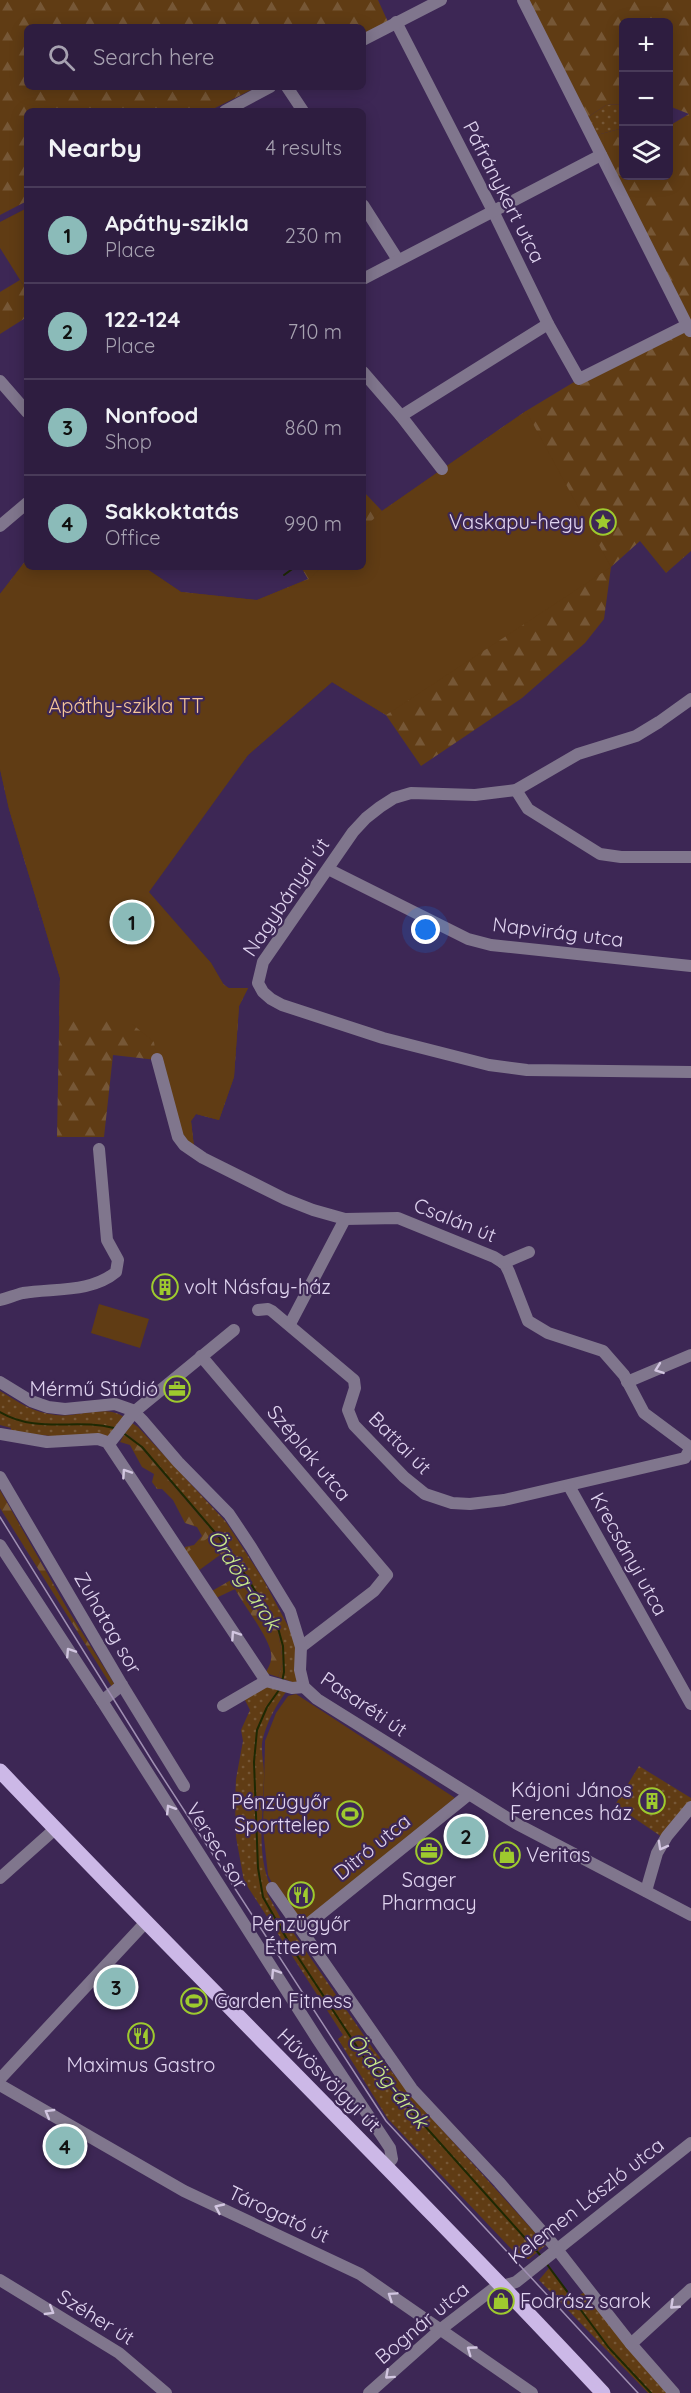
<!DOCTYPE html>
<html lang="en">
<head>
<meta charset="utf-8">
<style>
  :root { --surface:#2e1d40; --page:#362647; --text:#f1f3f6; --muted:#a7a2b1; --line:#493b59; --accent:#8bbbb9 }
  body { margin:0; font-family:Quicksand,sans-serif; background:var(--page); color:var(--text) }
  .controls { position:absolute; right:18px; top:18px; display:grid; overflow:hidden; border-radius:9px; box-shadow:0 3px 15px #0003 }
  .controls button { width:54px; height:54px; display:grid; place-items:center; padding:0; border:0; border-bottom:2px solid var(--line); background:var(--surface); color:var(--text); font:30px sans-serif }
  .you { position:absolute; left:426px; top:930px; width:21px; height:21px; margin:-15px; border:4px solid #fff; border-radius:50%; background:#1a73e8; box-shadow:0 0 0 9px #1a73e833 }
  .badge { display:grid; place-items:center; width:39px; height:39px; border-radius:50%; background:var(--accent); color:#111; font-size:20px; font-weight:700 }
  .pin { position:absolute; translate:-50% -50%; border:3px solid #fff; box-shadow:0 2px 6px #0006 }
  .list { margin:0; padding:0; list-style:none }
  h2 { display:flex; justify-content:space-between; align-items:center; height:78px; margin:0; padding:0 24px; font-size:26px }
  h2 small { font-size:20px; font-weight:400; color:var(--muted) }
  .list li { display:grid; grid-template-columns:39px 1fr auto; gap:18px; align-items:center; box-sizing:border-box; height:96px; padding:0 24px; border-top:2px solid var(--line) }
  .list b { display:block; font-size:22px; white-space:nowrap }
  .list p { margin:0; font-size:20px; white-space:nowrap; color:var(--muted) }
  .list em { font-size:20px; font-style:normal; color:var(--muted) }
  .icon { flex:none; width:33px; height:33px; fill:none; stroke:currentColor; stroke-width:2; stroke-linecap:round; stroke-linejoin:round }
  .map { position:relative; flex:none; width:691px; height:2393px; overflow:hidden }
  .search { position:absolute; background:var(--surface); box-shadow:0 3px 15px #0003; left:24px; top:24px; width:342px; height:66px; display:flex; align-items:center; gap:15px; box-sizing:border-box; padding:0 21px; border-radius:9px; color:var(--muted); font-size:22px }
  .panel { position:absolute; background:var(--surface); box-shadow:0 3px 15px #0003; left:24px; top:108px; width:342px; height:462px; border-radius:9px }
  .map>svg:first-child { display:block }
</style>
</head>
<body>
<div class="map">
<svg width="691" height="2393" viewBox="0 0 691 2393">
  <defs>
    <pattern id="grass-dots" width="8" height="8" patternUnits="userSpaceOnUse" patternTransform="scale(1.5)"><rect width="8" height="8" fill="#603c14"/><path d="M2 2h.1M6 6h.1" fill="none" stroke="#765736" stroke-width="1.8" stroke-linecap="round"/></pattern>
    <pattern id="forest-firs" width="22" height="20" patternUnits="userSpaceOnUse" patternTransform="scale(1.5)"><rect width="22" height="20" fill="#603c14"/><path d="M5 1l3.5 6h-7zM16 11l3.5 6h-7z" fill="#765736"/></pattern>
  </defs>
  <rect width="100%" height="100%" fill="#3d2755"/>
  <!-- grass -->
  <g fill="url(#grass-dots)">
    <polygon points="623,104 623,128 597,135 588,117 606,105"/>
    <path d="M0,1391C18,1402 34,1413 56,1415C78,1418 107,1403 125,1418L111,1436H51L11,1432V1428L0,1425Z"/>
    <polygon points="132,1423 138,1427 226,1522 263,1579 296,1641 298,1681 295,1683 278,1677 283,1662 278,1631 221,1542 132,1437 125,1433"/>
    <path d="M266,1683L288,1689C277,1704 268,1719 263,1738C260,1749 264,1763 264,1774C264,1813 255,1851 271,1888L267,1893L286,1928H290L374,2050L409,2093L546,2245L529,2259H521L388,2119L338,2039L343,2035L244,1881L236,1837L235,1802L236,1779L243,1741L241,1730L250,1710L244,1698Z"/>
    <polygon points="639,1766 691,1798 691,1801 662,1837 615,1805"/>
    <polygon points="550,2267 572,2300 586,2291 669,2393 648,2393 539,2280"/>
  </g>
  <!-- forest -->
  <g fill="url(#forest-firs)" fill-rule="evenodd">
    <polygon points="0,0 378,0 388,22 363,34 363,27 27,27 27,87 257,87 209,111 27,111 27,201 0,215"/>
    <path d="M523,0H691V551L666,573L640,541L611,567L604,619L585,643L522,698L421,766L386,715L332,682L248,755L207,810L113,842L162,920L181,930L211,963L222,983L232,991L248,988L239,1006L234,1077L219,1120L196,1114L191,1121L194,1147L157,1060L113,1055L104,1137H57L60,978L9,809L0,769V594L27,559V567H144L181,592L257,600L308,579L301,567H363V491L382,511L526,411L579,379L687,325ZM624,22H668L669,106L689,114L669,126L668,176H624L623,128L597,135L588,117L606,105L623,104Z"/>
    <polygon points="20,280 27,291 27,317 0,334 0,292"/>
    <path d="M125,1433L132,1437L221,1542L278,1631L283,1662L278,1677L266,1673C267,1669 271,1664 271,1659C275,1644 243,1605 235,1589L216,1598L212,1591L236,1577L213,1543L204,1551L184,1557L185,1547L194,1545L202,1536L197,1527L185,1523L173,1500L162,1489H157L152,1482L154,1474L142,1467L130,1445L120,1442Z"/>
    <polygon points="0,1490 68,1610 115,1685 112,1687 0,1508"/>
  </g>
  <!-- park -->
  <g fill="#603c14">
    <polygon points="27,208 27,291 0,248 0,222"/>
    <polygon points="526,411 611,567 386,715 332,682 248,755 149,892 211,963 224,985 229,988 248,988 239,1006 234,1077 219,1120 196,1114 191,1121 194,1147 183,1139 157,1059 154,1042 132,1024 116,1016 59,1016 60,978 9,809 0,769 0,594 27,559 27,567 144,567 181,592 257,600 309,579 322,567 363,567 363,529 382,511"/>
    <polygon points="99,1304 149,1319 140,1348 91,1333"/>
    <polygon points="208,1538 220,1555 198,1571 186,1553"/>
    <polygon points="296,1694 455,1798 301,1924 276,1891 268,1875 263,1829 265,1741 276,1713 288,1696"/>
  </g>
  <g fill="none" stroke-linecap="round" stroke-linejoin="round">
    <!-- stream -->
    <g stroke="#1e2903" stroke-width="2">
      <polyline points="284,575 295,567"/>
      <path d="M0,1412C37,1434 76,1418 114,1428"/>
      <polyline points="122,1432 142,1447 218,1536 246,1576 278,1628 283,1646 284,1672 282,1682"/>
      <polyline points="279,1690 267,1707 257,1730 254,1762 258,1868 263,1897 292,1948 365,2059 541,2256"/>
      <polyline points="546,2263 609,2348 651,2393"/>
    </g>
    <!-- minor -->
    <g stroke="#80768d" stroke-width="12">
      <polyline points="523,0 690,331"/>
      <polyline points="396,22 493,211 548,324 579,379 687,325"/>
      <polyline points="363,40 441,0"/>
      <polyline points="287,87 303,111"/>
      <polyline points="225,111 270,87"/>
      <polyline points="363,205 398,260"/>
      <polyline points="363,279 601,155"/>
      <polyline points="363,372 401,416 442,469"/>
      <polyline points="0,381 27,412"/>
      <polyline points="401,416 548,324"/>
      <polyline points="0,526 27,503"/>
      <polyline points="691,699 659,722 636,736 578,754 516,790 475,795 411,793 394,798 380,807 366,818 353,832 263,962 258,983 263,992 271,999 282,1005 383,1038 489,1065 527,1070 691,1072"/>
      <polyline points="516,790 528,809 600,854 621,857 691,857"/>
      <polyline points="328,869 468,939 491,945 691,966"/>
      <polyline points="157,1059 178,1137 184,1145 203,1158 285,1199 313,1210 345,1219 398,1218 494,1257 505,1264 509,1272 528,1321 548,1333 603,1351 624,1375 644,1413 691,1448"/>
      <polyline points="503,1263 529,1252"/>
      <path d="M0,1300C8,1298 15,1295 23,1293C54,1288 91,1293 116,1272L118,1260L107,1240L99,1149"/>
      <polyline points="258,1310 268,1309 272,1311 354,1380 355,1388 348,1410 354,1425 404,1477 425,1494 452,1503 470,1504 504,1500 685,1458 691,1447"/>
      <polyline points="290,1324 345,1219"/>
      <polyline points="201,1356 387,1575 374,1591 301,1647"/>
      <polyline points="0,1382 31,1401 48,1407 65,1409 115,1404 132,1410 142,1420 178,1462 229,1514 251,1547 290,1611 301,1647 300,1670 304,1687 317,1699 517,1824 691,1915"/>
      <polyline points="627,1382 691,1355"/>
      <polyline points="0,1434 47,1442 98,1439 107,1442 266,1681 292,1688 304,1687"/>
      <polyline points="109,1444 134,1412 234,1330"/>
      <polyline points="0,1477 122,1685 184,1786"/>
      <polyline points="569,1486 691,1704"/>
      <polyline points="0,1545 102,1701 318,2040 390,2148 392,2159 385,2167"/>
      <polyline points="102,1701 122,1685"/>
      <polyline points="223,1706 266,1681"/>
      <polyline points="0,1878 55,1829"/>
      <polyline points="272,1888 412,2089 499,2182 552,2243 631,2344 674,2393"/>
      <polyline points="646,1891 657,1853 667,1836 691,1807"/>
      <polyline points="302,1929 468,1795"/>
      <polyline points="0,2079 145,1923"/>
      <polyline points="0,2085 184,2191 360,2274 532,2393"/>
      <polyline points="0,2280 119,2353 166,2393"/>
      <polyline points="631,2344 691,2289"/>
      <polyline points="369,2393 441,2329 493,2289 516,2282 691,2143"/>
    </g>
    <!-- major -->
    <path stroke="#ccb8e7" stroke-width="15" d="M0,1771C199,1980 406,2182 603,2393"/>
    <!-- tram -->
    <polyline stroke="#9f8fb2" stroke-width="1.5" points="0,1517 154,1764 386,2121 638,2393"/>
  </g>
  <!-- one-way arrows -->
  <defs><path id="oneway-chevron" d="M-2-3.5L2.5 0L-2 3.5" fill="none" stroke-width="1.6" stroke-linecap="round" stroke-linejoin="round" transform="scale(1.5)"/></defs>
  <g stroke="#d2c6e1">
    <use href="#oneway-chevron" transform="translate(659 1369) rotate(160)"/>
    <use href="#oneway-chevron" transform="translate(126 1473) rotate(-124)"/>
    <use href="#oneway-chevron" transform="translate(235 1635) rotate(-124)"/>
    <use href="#oneway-chevron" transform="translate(70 1652) rotate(-123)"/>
    <use href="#oneway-chevron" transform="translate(170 1809) rotate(-122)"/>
    <use href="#oneway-chevron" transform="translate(662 1846) rotate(119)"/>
    <use href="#oneway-chevron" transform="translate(275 1973) rotate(-123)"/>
    <use href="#oneway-chevron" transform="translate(49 2113) rotate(-150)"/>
    <use href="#oneway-chevron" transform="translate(219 2208) rotate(-155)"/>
    <use href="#oneway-chevron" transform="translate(392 2296) rotate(-146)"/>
    <use href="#oneway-chevron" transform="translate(674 2305) rotate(137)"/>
    <use href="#oneway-chevron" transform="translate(50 2311) rotate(31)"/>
    <use href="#oneway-chevron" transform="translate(471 2350) rotate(-144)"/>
    <use href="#oneway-chevron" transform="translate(389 2375) rotate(138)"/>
  </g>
  <!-- icons -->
  <defs>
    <g id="sight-ring" transform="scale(1.35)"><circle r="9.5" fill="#3d2755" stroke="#9eca2e" stroke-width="1.5"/><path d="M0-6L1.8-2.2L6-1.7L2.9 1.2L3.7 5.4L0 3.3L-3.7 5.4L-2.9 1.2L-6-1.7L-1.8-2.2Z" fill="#9eca2e"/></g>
    <g id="building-ring" transform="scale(1.35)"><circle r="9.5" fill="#3d2755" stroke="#9eca2e" stroke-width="1.5"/><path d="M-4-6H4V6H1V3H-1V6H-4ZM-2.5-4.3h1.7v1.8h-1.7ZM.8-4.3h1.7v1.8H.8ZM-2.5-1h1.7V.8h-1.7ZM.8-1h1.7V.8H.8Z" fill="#9eca2e"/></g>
    <g id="office-ring" transform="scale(1.35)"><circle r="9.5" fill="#3d2755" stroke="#9eca2e" stroke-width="1.5"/><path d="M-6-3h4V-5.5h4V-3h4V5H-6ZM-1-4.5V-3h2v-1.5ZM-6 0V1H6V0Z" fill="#9eca2e"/></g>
    <g id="stadium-ring" transform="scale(1.35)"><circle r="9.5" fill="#3d2755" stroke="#9eca2e" stroke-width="1.5"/><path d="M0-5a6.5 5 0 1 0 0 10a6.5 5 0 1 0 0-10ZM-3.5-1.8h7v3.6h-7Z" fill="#9eca2e"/></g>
    <g id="shop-ring" transform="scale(1.35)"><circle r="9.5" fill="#3d2755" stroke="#9eca2e" stroke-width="1.5"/><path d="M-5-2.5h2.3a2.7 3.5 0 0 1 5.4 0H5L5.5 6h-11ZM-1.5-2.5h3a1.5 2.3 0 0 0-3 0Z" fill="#9eca2e"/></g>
    <g id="restaurant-ring" transform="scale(1.35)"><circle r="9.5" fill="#3d2755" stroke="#9eca2e" stroke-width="1.5"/><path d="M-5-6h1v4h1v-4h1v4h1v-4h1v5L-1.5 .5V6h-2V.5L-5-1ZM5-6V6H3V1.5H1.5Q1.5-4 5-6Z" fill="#9eca2e"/></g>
  </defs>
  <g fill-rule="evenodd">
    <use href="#sight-ring" x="603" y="522"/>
    <use href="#building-ring" x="165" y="1287"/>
    <use href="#office-ring" x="177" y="1389"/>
    <use href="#building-ring" x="652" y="1801"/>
    <use href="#stadium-ring" x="350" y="1814"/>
    <use href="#office-ring" x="429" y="1851"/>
    <use href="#shop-ring" x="507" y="1855"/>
    <use href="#restaurant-ring" x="301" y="1895"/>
    <use href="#stadium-ring" x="194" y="2001"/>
    <use href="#restaurant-ring" x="141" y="2036"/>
    <use href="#shop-ring" x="501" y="2301"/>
  </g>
  <g text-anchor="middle" stroke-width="4.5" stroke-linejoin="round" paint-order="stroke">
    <!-- street labels -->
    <g font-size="20" fill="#e0d4f0" stroke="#3d2755">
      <text transform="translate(504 192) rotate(63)" y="7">Páfránykert utca</text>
      <text transform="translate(286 897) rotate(-56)" y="7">Nagybányai út</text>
      <text transform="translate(558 932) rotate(7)" y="7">Napvirág utca</text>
      <text transform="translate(455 1220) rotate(22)" y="7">Csalán út</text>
      <text transform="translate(400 1443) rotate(45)" y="7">Battai út</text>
      <text transform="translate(309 1453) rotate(50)" y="7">Széplak utca</text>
      <text transform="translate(629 1554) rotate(61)" y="7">Krecsányi utca</text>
      <text transform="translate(108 1623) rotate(60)" y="7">Zuhatag sor</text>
      <text transform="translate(364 1704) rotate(34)" y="7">Pasaréti út</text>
      <text transform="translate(217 1846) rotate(58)" y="7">Versec sor</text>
      <text transform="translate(372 1847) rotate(-39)" y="7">Ditró utca</text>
      <text transform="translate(329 2080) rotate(45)" y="7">Hűvösvölgyi út</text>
      <text transform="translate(586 2201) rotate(-38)" y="7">Kelemen László utca</text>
      <text transform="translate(279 2214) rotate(25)" y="7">Tárogató út</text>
      <text transform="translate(96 2317) rotate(32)" y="7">Széher út</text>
      <text transform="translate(422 2323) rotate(-40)" y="7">Bognár utca</text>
    </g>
    <!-- poi labels -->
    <g font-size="20" fill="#e0d4f0" stroke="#3d2755" text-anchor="end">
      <text x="584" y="529">Vaskapu-hegy</text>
      <text x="184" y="1294" text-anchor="start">volt Násfay-ház</text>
      <text x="158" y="1396">Mérmű Stúdió</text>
      <text x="632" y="1797">Kájoni János<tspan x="632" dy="23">Ferences ház</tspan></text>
      <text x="330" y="1809">Pénzügyőr<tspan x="330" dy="23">Sporttelep</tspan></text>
      <text x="526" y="1862" text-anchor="start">Veritas</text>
      <text x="429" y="1887" text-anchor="middle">Sager<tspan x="429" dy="23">Pharmacy</tspan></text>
      <text x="301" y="1931" text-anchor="middle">Pénzügyőr<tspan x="301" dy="23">Étterem</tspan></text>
      <text x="214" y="2008" text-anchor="start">Garden Fitness</text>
      <text x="141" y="2072" text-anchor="middle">Maximus Gastro</text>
      <text x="520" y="2308" text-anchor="start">Fodrász sarok</text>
    </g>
    <!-- park labels -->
    <g font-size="20" fill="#f4c599" stroke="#3d2755">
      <text x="126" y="713">Apáthy-szikla TT</text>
    </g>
    <!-- water labels -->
    <g font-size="21" font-style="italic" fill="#caec89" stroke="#3d2755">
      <text transform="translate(244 1580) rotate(57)" y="7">Ördög-árok</text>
      <text transform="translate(388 2081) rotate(51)" y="7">Ördög-árok</text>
    </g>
  </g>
</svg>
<div class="controls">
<button>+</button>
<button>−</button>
<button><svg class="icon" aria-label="layers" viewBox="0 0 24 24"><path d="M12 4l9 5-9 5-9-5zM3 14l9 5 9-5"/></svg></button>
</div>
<div class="you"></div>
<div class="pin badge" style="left:132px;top:922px">1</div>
<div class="pin badge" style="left:466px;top:1836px">2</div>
<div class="pin badge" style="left:116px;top:1987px">3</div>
<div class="pin badge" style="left:65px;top:2146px">4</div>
<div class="search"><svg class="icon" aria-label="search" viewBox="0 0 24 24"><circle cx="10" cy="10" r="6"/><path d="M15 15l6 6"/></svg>Search here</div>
<section class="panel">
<h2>Nearby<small>4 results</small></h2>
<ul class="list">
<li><span class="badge">1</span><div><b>Apáthy-szikla</b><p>Place</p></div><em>230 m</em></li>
<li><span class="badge">2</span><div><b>122-124</b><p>Place</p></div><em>710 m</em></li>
<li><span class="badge">3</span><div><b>Nonfood</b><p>Shop</p></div><em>860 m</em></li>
<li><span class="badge">4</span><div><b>Sakkoktatás</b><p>Office</p></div><em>990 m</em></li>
</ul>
</section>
</div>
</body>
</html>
